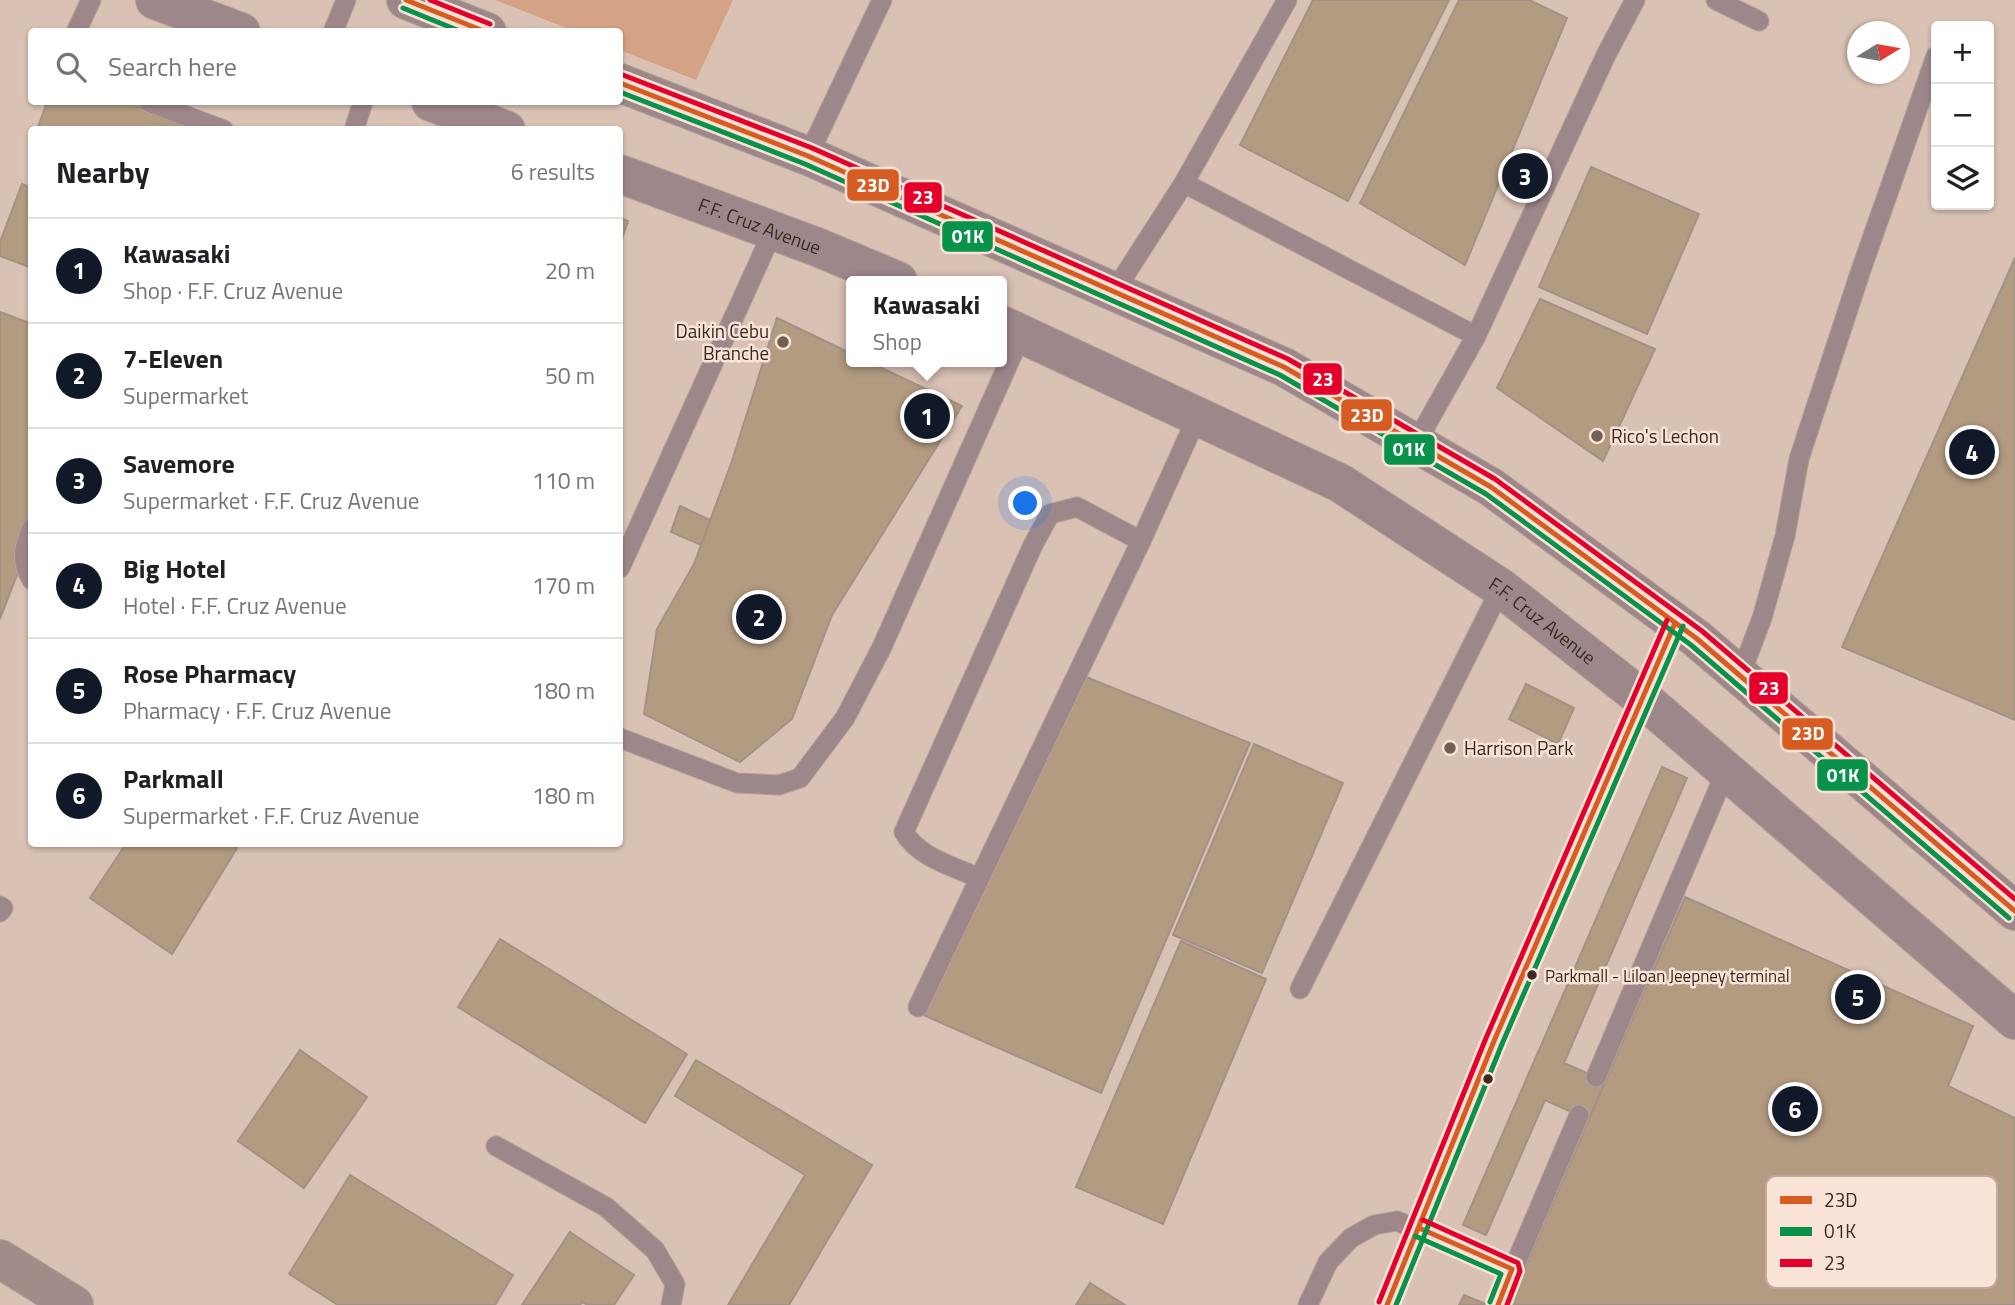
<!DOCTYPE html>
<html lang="en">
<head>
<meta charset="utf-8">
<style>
  :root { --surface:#fff; --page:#f6f6f6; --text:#202124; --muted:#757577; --line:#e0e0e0; --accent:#111827 }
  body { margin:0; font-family:"Titillium Web",sans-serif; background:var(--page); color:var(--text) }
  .controls { position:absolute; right:21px; top:21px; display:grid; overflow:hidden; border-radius:7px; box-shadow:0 2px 5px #0004 }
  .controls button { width:63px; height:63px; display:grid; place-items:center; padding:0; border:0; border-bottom:2px solid var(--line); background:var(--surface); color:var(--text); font:35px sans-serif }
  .compass { position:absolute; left:1847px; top:21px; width:63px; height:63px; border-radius:50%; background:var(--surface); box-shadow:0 2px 5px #0004; rotate:79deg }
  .you { position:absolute; left:1026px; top:504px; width:24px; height:24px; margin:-18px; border:5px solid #fff; border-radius:50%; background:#1a73e8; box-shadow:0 0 0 10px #1a73e833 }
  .badge { display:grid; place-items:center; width:46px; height:46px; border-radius:50%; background:var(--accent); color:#fff; font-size:23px; font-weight:700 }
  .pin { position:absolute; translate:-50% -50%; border:4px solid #fff; box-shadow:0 2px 7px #0006 }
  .popup { position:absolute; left:846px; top:276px; width:161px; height:91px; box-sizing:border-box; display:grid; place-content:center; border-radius:7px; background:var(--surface); filter:drop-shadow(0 2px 5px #0005); font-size:23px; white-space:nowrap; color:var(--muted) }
  .popup b { font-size:26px; color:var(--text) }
  .popup::after { content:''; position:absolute; left:50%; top:100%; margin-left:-14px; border:14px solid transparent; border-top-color:var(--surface) }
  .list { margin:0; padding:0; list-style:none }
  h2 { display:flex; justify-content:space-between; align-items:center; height:91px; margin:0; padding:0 28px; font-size:30px }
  h2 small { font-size:23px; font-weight:400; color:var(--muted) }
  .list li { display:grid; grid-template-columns:46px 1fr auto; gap:21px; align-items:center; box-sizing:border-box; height:105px; padding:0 28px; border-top:2px solid var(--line) }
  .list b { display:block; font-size:26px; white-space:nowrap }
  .list p { margin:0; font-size:23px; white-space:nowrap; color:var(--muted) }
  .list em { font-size:23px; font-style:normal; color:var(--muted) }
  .icon { flex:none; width:38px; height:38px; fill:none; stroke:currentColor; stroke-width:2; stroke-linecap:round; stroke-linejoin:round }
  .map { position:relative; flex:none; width:2015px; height:1305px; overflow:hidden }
  .search { position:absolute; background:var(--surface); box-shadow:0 2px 5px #0004; left:28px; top:28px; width:595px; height:77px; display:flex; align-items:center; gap:18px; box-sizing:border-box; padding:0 24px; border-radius:7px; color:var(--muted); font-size:26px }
  .panel { position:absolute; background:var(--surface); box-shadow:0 2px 5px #0004; left:28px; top:126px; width:595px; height:721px; border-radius:7px }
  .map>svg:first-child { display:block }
</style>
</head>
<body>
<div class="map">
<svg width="2015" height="1305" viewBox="0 0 2015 1305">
  <rect width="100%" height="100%" fill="#d9c1b3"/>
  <!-- green -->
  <polygon fill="#d4a285" points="495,0 733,0 696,80 620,50 620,32 574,31"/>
  <!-- building -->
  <g fill="#b39b81" stroke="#a29285" stroke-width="2">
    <polygon points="1313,0 1449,0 1348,201 1240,145"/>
    <polygon points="1459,0 1529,0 1567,18 1465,265 1360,203"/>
    <polygon points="47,102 126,102 199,130 37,130"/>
    <polygon points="1591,167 1699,214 1647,334 1539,287"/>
    <polygon points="22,184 32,188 32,268 0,256 0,242"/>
    <polygon points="620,218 628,221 620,245"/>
    <polygon points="2015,258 2015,720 1842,647"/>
    <polygon points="1540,299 1655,349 1603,461 1497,388"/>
    <polygon points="0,312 32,324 32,536 0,619"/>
    <polygon points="777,318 852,354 852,362 869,362 962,406 832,615 792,719 740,762 644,714 657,629 694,564 732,461"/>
    <polygon points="680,506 710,520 701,545 671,532"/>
    <polygon points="1081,675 1250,743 1101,1093 921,1014"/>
    <polygon points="1526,684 1574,708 1558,744 1509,719"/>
    <polygon points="1254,744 1343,783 1262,973 1173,935"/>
    <polygon points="1662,767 1687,778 1564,1063 1605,1081 1589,1120 1545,1100 1486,1235 1463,1225"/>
    <polygon points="126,844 230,844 237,848 172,954 90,898"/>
    <polygon points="1685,897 1973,1026 1948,1086 2015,1118 2015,1305 1509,1305"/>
    <polygon points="500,939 687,1054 645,1123 458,1007"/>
    <polygon points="1181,941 1266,979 1163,1224 1076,1187"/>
    <polygon points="300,1050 367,1097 304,1188 238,1141"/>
    <polygon points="696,1060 872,1165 789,1305 728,1305 805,1175 675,1096"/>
    <polygon points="350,1175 513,1275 495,1305 338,1305 289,1274"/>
    <polygon points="570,1232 634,1275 614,1305 588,1305 582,1302 580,1305 522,1305"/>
    <polygon points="1090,1283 1125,1305 1076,1305"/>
    <polygon points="1464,1295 1488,1305 1459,1305"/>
  </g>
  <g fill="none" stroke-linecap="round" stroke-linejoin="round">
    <!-- service casing -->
    <g stroke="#b3a196" stroke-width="21">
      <g id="service">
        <polyline points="1716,0 1759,21"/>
        <polyline points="76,32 91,0"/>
        <polyline points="333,32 346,0"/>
        <polyline points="149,102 224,130"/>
        <polyline points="354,130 363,102"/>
        <polyline points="808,156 882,0"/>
        <polyline points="1184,183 1476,336"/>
        <polyline points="1114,292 1184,183 1287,0"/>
        <polyline points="1416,443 1476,336 1606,55 1635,0"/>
        <path d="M32,528C23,548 21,562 32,580"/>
        <polyline points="620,568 773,231"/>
        <polyline points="1740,676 1762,618 1785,536 1799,459 1860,273 1936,56"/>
        <polyline points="620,738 737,783 779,785 800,778 845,718 882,647 1022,333"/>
        <path d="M979,878C953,866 919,858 904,832L1033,545L1050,514L1077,507L1141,541"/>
        <polyline points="0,906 3,908 0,912"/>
        <polyline points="1300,989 1501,588"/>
        <polyline points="918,1007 1141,541 1198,415"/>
        <polyline points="1596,1077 1726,771"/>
        <polyline points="496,1146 606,1207 655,1250 675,1284 671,1305"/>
        <polyline points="1308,1305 1328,1262 1351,1238 1374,1225 1397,1221 1512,1269"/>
        <polyline points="1387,1305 1494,1041 1675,623"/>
        <polyline points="1498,1305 1579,1115"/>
      </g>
    </g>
    <!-- tertiary casing -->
    <g stroke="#b3a196" stroke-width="40">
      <g id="tertiary">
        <polyline points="155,0 241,32"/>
        <polyline points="406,0 487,32"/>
        <polyline points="620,83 808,156 1284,367 1491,487 1696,638 2015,911"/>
        <polyline points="431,102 506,130"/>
        <path id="s1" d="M620,174L817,247L898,281"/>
        <path id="s2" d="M1002,325L1340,483L1501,588L1643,699L2015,1020"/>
      </g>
    </g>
    <!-- trunk casing -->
    <g stroke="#b3a196" stroke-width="40">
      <polyline id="trunk" points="0,1259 74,1305"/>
    </g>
    <!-- service -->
    <use href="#service" stroke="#9e878a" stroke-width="19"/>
    <!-- tertiary -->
    <use href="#tertiary" stroke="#9e878a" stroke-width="38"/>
    <!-- trunk -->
    <use href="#trunk" stroke="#a28b89" stroke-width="38"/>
    <!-- bus-1 casing -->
    <g stroke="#f9e2d6" stroke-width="10">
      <g id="bus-1">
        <polyline points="406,0 486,32"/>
        <polyline points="620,83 808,156 1284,367 1491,487 1696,638 2015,911"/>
        <polyline points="1419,1228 1512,1269 1498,1305"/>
        <polyline points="1387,1305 1494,1041 1675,623"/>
      </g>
    </g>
    <!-- bus-2 casing -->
    <g stroke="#f9e2d6" stroke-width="10">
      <g id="bus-2">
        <polyline points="403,8 462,32"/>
        <polyline points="620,92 805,164 1280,375 1486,494 1691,645 2009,918"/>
        <polyline points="1415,1236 1501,1274 1490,1302"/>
        <polyline points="1396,1305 1502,1044 1683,626"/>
      </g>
    </g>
    <!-- bus-3 casing -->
    <g stroke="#f9e2d6" stroke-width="10">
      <g id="bus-3">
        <polyline points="430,0 490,24"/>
        <polyline points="623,75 812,148 1288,359 1495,479 1702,631 2015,899"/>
        <polyline points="1423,1220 1518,1263 1520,1271 1507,1305"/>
        <polyline points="1379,1302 1486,1038 1667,620"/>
      </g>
    </g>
    <!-- bus-1 -->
    <use href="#bus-1" stroke="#d75c22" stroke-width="5"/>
    <!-- bus-2 -->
    <use href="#bus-2" stroke="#09934a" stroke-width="5"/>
    <!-- bus-3 -->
    <use href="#bus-3" stroke="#e4002b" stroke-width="5"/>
  </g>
  <!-- markers -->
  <g fill="#725f54" stroke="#f9e2d6" stroke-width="2.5">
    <circle cx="783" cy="342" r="7"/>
    <circle cx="1597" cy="436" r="7"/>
    <circle cx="1450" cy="748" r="7"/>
  </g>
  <g fill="#3b2a21" stroke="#f9e2d6" stroke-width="2.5">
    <circle cx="1532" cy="975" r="6"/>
    <circle cx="1488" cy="1079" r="6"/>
  </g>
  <g text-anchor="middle" stroke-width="5" stroke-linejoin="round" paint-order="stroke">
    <!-- bus labels -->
    <g font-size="17" fill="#3b2a21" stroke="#f9e2d6" text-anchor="start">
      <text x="1545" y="982">Parkmall - Liloan Jeepney terminal</text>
    </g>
    <!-- street labels -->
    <g font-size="19" fill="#3b2a21" stroke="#f9e2d6">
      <text dy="7" stroke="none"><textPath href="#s1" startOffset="149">F.F. Cruz Avenue</textPath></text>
      <text dy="7" stroke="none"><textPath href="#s2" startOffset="618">F.F. Cruz Avenue</textPath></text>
    </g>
    <!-- poi labels -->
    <g font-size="19" fill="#3b2a21" stroke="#f9e2d6" text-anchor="start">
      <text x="769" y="338" text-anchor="end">Daikin Cebu<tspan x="769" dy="22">Branche</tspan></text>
      <text x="1611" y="443">Rico's Lechon</text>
      <text x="1464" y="755">Harrison Park</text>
    </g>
  </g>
  <!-- legend -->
  <rect x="1766" y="1176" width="231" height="112" rx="10" fill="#f9e2d6" stroke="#c0aba0" stroke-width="2"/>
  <rect x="1780" y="1196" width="32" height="8" fill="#d75c22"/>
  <rect x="1780" y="1227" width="32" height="9" fill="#09934a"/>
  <rect x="1780" y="1259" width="32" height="8" fill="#e4002b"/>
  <g font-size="19" fill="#3b2a21">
    <text x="1824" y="1207">23D</text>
    <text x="1824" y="1238">01K</text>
    <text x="1824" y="1270">23</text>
  </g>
  <g stroke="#f9e2d6" stroke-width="2.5">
    <rect x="846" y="168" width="54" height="34" rx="7" fill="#d75c22"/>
    <rect x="903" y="181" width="40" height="33" rx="7" fill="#e4002b"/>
    <rect x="941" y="220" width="53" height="33" rx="7" fill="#09934a"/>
    <rect x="1302" y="362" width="41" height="34" rx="7" fill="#e4002b"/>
    <rect x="1340" y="398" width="53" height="34" rx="7" fill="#d75c22"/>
    <rect x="1383" y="433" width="53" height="33" rx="7" fill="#09934a"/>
    <rect x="1748" y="671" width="41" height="34" rx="7" fill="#e4002b"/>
    <rect x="1781" y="717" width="53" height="34" rx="7" fill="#d75c22"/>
    <rect x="1816" y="758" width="53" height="34" rx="7" fill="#09934a"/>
  </g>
  <g font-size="19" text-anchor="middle" font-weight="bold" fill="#fff">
    <text x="873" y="192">23D</text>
    <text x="923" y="204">23</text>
    <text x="968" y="243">01K</text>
    <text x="1323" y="386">23</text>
    <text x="1367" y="422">23D</text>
    <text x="1409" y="456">01K</text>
    <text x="1769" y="695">23</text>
    <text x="1808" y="740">23D</text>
    <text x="1843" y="782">01K</text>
  </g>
</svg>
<div class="controls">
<button>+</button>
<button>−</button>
<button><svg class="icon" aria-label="layers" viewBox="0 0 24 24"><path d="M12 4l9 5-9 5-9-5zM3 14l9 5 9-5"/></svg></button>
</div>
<svg class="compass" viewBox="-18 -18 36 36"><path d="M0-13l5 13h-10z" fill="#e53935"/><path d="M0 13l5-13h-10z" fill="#757577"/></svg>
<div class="you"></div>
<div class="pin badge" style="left:927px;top:416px">1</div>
<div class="popup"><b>Kawasaki</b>Shop</div>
<div class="pin badge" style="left:759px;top:617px">2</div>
<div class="pin badge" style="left:1525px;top:176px">3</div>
<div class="pin badge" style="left:1972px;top:452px">4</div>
<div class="pin badge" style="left:1858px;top:997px">5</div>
<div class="pin badge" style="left:1795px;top:1109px">6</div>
<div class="search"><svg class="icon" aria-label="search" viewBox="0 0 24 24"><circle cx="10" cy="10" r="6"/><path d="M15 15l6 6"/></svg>Search here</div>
<section class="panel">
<h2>Nearby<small>6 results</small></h2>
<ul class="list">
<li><span class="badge">1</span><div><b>Kawasaki</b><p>Shop · F.F. Cruz Avenue</p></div><em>20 m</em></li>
<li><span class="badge">2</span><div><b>7-Eleven</b><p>Supermarket</p></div><em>50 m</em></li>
<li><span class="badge">3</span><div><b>Savemore</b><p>Supermarket · F.F. Cruz Avenue</p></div><em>110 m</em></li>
<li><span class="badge">4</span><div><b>Big Hotel</b><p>Hotel · F.F. Cruz Avenue</p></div><em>170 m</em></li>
<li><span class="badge">5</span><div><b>Rose Pharmacy</b><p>Pharmacy · F.F. Cruz Avenue</p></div><em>180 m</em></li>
<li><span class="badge">6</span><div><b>Parkmall</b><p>Supermarket · F.F. Cruz Avenue</p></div><em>180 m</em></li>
</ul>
</section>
</div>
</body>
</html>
